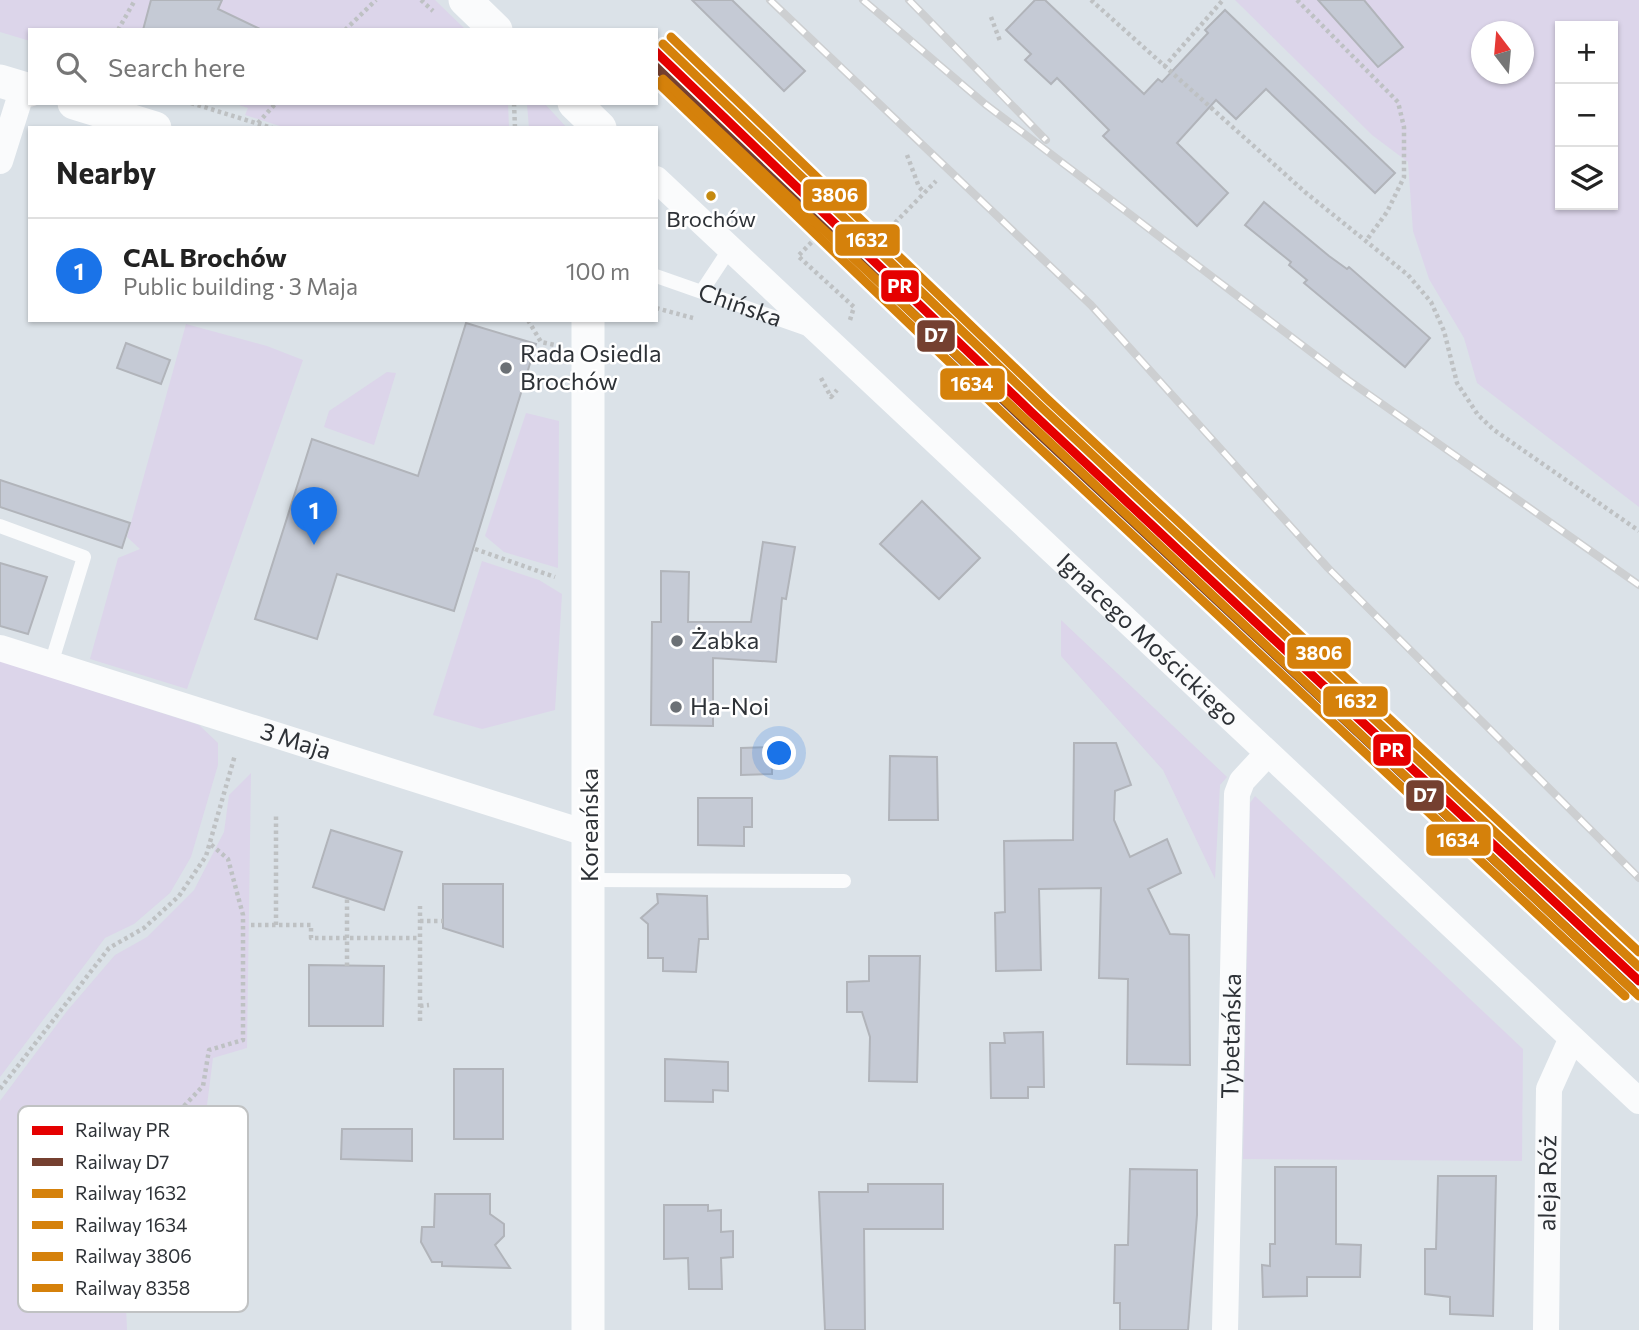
<!DOCTYPE html>
<html lang="en">
<head>
<meta charset="utf-8">
<style>
  :root { --surface:#fff; --page:#f2f2f2; --text:#222; --muted:#767676; --line:#e0e0e0; --accent:#1a73e8 }
  body { margin:0; font-family:Commissioner,sans-serif; background:var(--page); color:var(--text) }
  .controls { position:absolute; right:21px; top:21px; display:grid; overflow:hidden; border-radius:0px; box-shadow:0 2px 5px #0004 }
  .controls button { width:63px; height:63px; display:grid; place-items:center; padding:0; border:0; border-bottom:2px solid var(--line); background:var(--surface); color:var(--text); font:35px sans-serif }
  .compass { position:absolute; left:1471px; top:21px; width:63px; height:63px; border-radius:50%; background:var(--surface); box-shadow:0 2px 5px #0004; rotate:344deg }
  .you { position:absolute; left:780px; top:754px; width:24px; height:24px; margin:-18px; border:5px solid #fff; border-radius:50%; background:#1a73e8; box-shadow:0 0 0 10px #1a73e833 }
  .badge { display:grid; place-items:center; width:46px; height:46px; border-radius:50%; background:var(--accent); color:#fff; font-size:23px; font-weight:700 }
  .pin { position:absolute; translate:-50% -58px; filter:drop-shadow(0 2px 4px #0008) }
  .pin::after { content:''; position:absolute; top:37px; width:24px; height:21px; background:inherit; clip-path:polygon(0 0,100% 0,50% 100%) }
  .list { margin:0; padding:0; list-style:none }
  h2 { display:flex; justify-content:space-between; align-items:center; height:91px; margin:0; padding:0 28px; font-size:30px }
  h2 small { font-size:23px; font-weight:400; color:var(--muted) }
  .list li { display:grid; grid-template-columns:46px 1fr auto; gap:21px; align-items:center; box-sizing:border-box; height:105px; padding:0 28px; border-top:2px solid var(--line) }
  .list b { display:block; font-size:26px; white-space:nowrap }
  .list p { margin:0; font-size:23px; white-space:nowrap; color:var(--muted) }
  .list em { font-size:23px; font-style:normal; color:var(--muted) }
  .icon { flex:none; width:38px; height:38px; fill:none; stroke:currentColor; stroke-width:2; stroke-linecap:round; stroke-linejoin:round }
  .map { position:relative; flex:none; width:1639px; height:1330px; overflow:hidden }
  .search { position:absolute; background:var(--surface); box-shadow:0 2px 5px #0004; left:28px; top:28px; width:630px; height:77px; display:flex; align-items:center; gap:18px; box-sizing:border-box; padding:0 24px; border-radius:0px; color:var(--muted); font-size:26px }
  .panel { position:absolute; background:var(--surface); box-shadow:0 2px 5px #0004; left:28px; top:126px; width:630px; height:196px; border-radius:0px }
  .map>svg:first-child { display:block }
</style>
</head>
<body>
<div class="map">
<svg width="1639" height="1330" viewBox="0 0 1639 1330">
  <rect width="100%" height="100%" fill="#dbe2e8"/>
  <!-- green -->
  <g fill="#dcd5ea" fill-rule="evenodd">
    <polygon points="0,0 435,0 466,30 30,30 30,41 0,32"/>
    <path d="M1235,0H1639V507L1477,383L1464,338L1429,279L1413,231L1408,162L1372,135ZM1560,26H1613V205H1560ZM1482,32H1524V74H1482Z"/>
    <polygon points="233,103 508,103 509,128 286,128 245,115 248,108"/>
    <polygon points="544,103 567,128 529,128 527,104"/>
    <polygon points="186,324 267,346 303,360 187,689 90,659 118,558 140,549 127,537"/>
    <polygon points="387,372 396,373 374,445 324,427 329,411"/>
    <polygon points="526,413 559,421 558,568 504,552 485,536"/>
    <polygon points="482,561 539,580 562,594 555,710 482,729 433,715"/>
    <polygon points="1061,620 1227,777 1220,785 1215,879 1163,770 1061,656"/>
    <polygon points="0,661 199,725 218,743 218,765 191,857 170,893 134,924 105,938 0,1077"/>
    <polygon points="251,773 247,1048 213,1058 199,1168 120,1165 127,1330 0,1330 0,1101 67,1011 115,955 147,937 194,890 224,832 229,795"/>
    <polygon points="1255,796 1523,1049 1522,1161 1243,1159 1250,803"/>
  </g>
  <!-- building -->
  <g fill="#c5cad5" stroke="#b1b4ba" stroke-width="2">
    <polygon points="151,0 222,0 218,9 262,30 143,30"/>
    <polygon points="692,0 732,0 805,71 784,91"/>
    <polygon points="1035,0 1045,0 1144,94 1158,79 1162,82 1208,33 1205,30 1225,10 1395,173 1375,193 1266,89 1236,119 1216,100 1177,143 1228,193 1197,226 1103,136 1109,130 1057,78 1051,84 1025,60 1031,54 1006,30"/>
    <polygon points="1318,0 1364,0 1403,47 1378,67"/>
    <polygon points="1264,202 1329,256 1347,269 1349,267 1430,338 1405,367 1304,283 1307,280 1289,265 1291,262 1245,225"/>
    <polygon points="466,323 536,344 454,611 337,574 317,639 255,619 312,439 418,476"/>
    <polygon points="126,343 170,360 161,384 117,368"/>
    <polygon points="0,480 130,523 122,548 0,507"/>
    <polygon points="922,501 980,558 939,599 880,544"/>
    <polygon points="763,542 795,547 786,599 782,598 776,662 713,658 713,726 651,725 652,622 661,622 661,571 689,572 688,622 751,622"/>
    <polygon points="0,563 47,577 28,634 0,626"/>
    <polygon points="1074,743 1116,743 1131,785 1115,791 1114,820 1130,857 1167,839 1181,873 1148,889 1170,934 1189,935 1190,1065 1127,1064 1128,979 1099,978 1101,888 1039,889 1041,970 996,971 995,913 1005,912 1004,841 1073,840"/>
    <polygon points="772,747 772,774 741,775 741,748"/>
    <polygon points="890,756 937,757 938,820 889,820"/>
    <polygon points="698,798 752,798 752,827 744,827 744,846 698,845"/>
    <polygon points="331,830 402,852 384,910 313,887"/>
    <polygon points="443,884 503,884 503,947 443,928"/>
    <polygon points="657,894 707,896 708,939 699,939 696,972 663,971 663,958 648,958 648,924 641,918 658,903"/>
    <polygon points="869,956 920,956 917,1082 869,1081 870,1037 862,1012 847,1012 847,982 869,981"/>
    <polygon points="309,965 384,966 383,1026 309,1026"/>
    <polygon points="1043,1032 1044,1087 1028,1087 1028,1098 991,1098 990,1043 1005,1043 1004,1033"/>
    <polygon points="665,1059 728,1062 728,1091 713,1090 713,1102 665,1101"/>
    <rect x="454" y="1069" width="49" height="70"/>
    <polygon points="342,1129 412,1129 412,1161 341,1159"/>
    <polygon points="1275,1167 1336,1167 1336,1244 1361,1245 1360,1277 1307,1277 1307,1296 1263,1297 1262,1265 1270,1266 1270,1244 1275,1244"/>
    <polygon points="1130,1169 1197,1170 1197,1215 1188,1330 1120,1330 1120,1303 1114,1303 1115,1245 1128,1245"/>
    <polygon points="1438,1176 1496,1176 1493,1316 1450,1314 1450,1297 1425,1294 1425,1249 1436,1249"/>
    <polygon points="868,1184 943,1184 943,1229 864,1229 865,1330 825,1330 819,1192 868,1192"/>
    <polygon points="435,1194 490,1194 490,1214 504,1224 504,1236 495,1245 510,1268 442,1266 442,1262 432,1262 421,1242 422,1227 434,1227"/>
    <polygon points="664,1205 708,1205 708,1211 721,1210 721,1232 733,1231 733,1257 721,1258 722,1289 689,1289 688,1258 664,1259"/>
  </g>
  <g fill="none" stroke-linecap="round" stroke-linejoin="round">
    <!-- path -->
    <g stroke="#bec1c3" stroke-width="4.5" stroke-dasharray="3.5 3.5" stroke-linecap="butt">
      <polyline points="421,0 433,11"/>
      <polyline points="1091,0 1305,192 1408,275 1431,302 1444,331 1457,383 1478,415 1494,430 1639,531"/>
      <polyline points="1297,0 1398,102 1404,127 1404,177 1387,212 1366,241"/>
      <polyline points="991,17 1000,41"/>
      <polyline points="118,30 135,0"/>
      <polyline points="345,30 376,0"/>
      <polyline points="1164,67 1222,1"/>
      <polyline points="191,103 272,128"/>
      <polyline points="514,103 515,128"/>
      <polyline points="258,123 276,103"/>
      <polyline points="907,155 919,187 924,192"/>
      <polyline points="656,308 693,318"/>
      <polyline points="528,320 541,342 555,345"/>
      <polyline points="850,320 854,307 798,256 846,207 881,237 936,181"/>
      <polyline points="821,378 831,397 837,390"/>
      <polyline points="475,549 555,577"/>
      <polyline points="420,921 443,921"/>
      <polyline points="251,925 311,925 311,938 420,938"/>
      <polyline points="276,925 276,813"/>
      <polyline points="347,966 347,898"/>
      <polyline points="420,1006 429,1005"/>
      <polyline points="420,1021 420,906"/>
      <polyline points="0,1089 109,948 144,928 179,896 206,856 235,755"/>
      <polyline points="184,1106 203,1086 209,1050 243,1040 243,915 228,859 209,843"/>
    </g>
    <!-- service -->
    <g stroke="#fafbfc" stroke-width="14">
      <path id="s1" d="M656,276L807,329"/>
      <polyline points="702,291 731,247"/>
      <polyline points="0,526 84,557 51,664"/>
      <polyline points="590,880 844,881"/>
    </g>
    <!-- minor -->
    <g stroke="#fafbfc" stroke-width="26">
      <polyline points="0,161 23,88"/>
      <path id="s2" d="M656,179L1639,1101"/>
      <path id="s3" d="M0,648L589,834"/>
      <path id="s4" d="M1225,1330L1237,794L1242,781L1267,754"/>
      <path id="s5" d="M1546,1330L1549,1089L1571,1040"/>
    </g>
    <!-- tertiary -->
    <g stroke="#fafbfc" stroke-width="33">
      <polyline points="465,0 496,30"/>
      <polyline points="0,81 30,90"/>
      <polyline points="74,103 155,128"/>
      <polyline points="574,103 600,128"/>
      <polyline points="588,320 588,1330"/>
    </g>
    <!-- rail casing -->
    <g stroke="#cdcfd1" stroke-width="8">
      <g id="rail">
        <polyline points="770,0 1091,305 1328,568 1639,878"/>
        <polyline points="863,0 985,104 1348,380 1639,585"/>
        <polyline points="909,0 1046,140"/>
      </g>
    </g>
    <!-- rail -->
    <use href="#rail" stroke="#fff" stroke-width="5" stroke-dasharray="16" stroke-linecap="butt"/>
    <!-- rail-1 casing -->
    <g stroke="#fff" stroke-width="14">
      <polyline id="rail-1" points="656,52 1031,412 1639,981"/>
    </g>
    <!-- rail-2 casing -->
    <g stroke="#fff" stroke-width="14">
      <polyline id="rail-2" points="656,67 1024,420 1632,989"/>
    </g>
    <!-- rail-3 casing -->
    <g stroke="#fff" stroke-width="14">
      <polyline id="rail-3" points="663,44 1038,404 1639,967"/>
    </g>
    <!-- rail-4 casing -->
    <g stroke="#fff" stroke-width="14">
      <polyline id="rail-4" points="656,81 1017,427 1625,996"/>
    </g>
    <!-- rail-5 casing -->
    <g stroke="#fff" stroke-width="14">
      <polyline id="rail-5" points="671,37 1045,397 1639,952"/>
    </g>
    <!-- rail-6 casing -->
    <g stroke="#fff" stroke-width="14">
      <polyline id="rail-6" points="663,79 1639,996"/>
    </g>
    <!-- rail-1 -->
    <use href="#rail-1" stroke="#e50000" stroke-width="9"/>
    <!-- rail-2 -->
    <use href="#rail-2" stroke="#754030" stroke-width="9"/>
    <!-- rail-3 -->
    <use href="#rail-3" stroke="#d5810b" stroke-width="9"/>
    <!-- rail-4 -->
    <use href="#rail-4" stroke="#d5810b" stroke-width="9"/>
    <!-- rail-5 -->
    <use href="#rail-5" stroke="#d5810b" stroke-width="9"/>
    <!-- rail-6 -->
    <use href="#rail-6" stroke="#d5810b" stroke-width="9"/>
  </g>
  <!-- markers -->
  <circle fill="#c5890e" stroke="#fff" stroke-width="2.5" cx="711" cy="196" r="6"/>
  <g fill="#6b7075" stroke="#fff" stroke-width="2.5">
    <circle cx="506" cy="368" r="7"/>
    <circle cx="677" cy="641" r="7"/>
    <circle cx="676" cy="707" r="7"/>
  </g>
  <g text-anchor="middle" stroke-width="5" stroke-linejoin="round" paint-order="stroke">
    <!-- bus labels -->
    <g font-size="22" fill="#2e3237" stroke="#fff">
      <text x="711" y="227">Brochów</text>
    </g>
    <!-- street labels -->
    <g font-size="24" fill="#2e3237" stroke="#fff">
      <text dy="8" stroke="none"><textPath href="#s1" startOffset="89">Chińska</textPath></text>
      <text dy="8" stroke="none"><textPath href="#s2" startOffset="674">Ignacego Mościckiego</textPath></text>
      <text dy="8" stroke="none"><textPath href="#s3" startOffset="310">3 Maja</textPath></text>
      <text transform="translate(590 825) rotate(-90)" y="8">Koreańska</text>
      <text dy="8" stroke="none"><textPath href="#s4" startOffset="294">Tybetańska</textPath></text>
      <text dy="8" stroke="none"><textPath href="#s5" startOffset="147">aleja Róż</textPath></text>
    </g>
    <!-- poi labels -->
    <g font-size="24" fill="#2e3237" stroke="#fff" text-anchor="start">
      <text x="520" y="362">Rada Osiedla<tspan x="520" dy="28">Brochów</tspan></text>
      <text x="691" y="649">Żabka</text>
      <text x="690" y="715">Ha-Noi</text>
    </g>
  </g>
  <!-- legend -->
  <rect x="18" y="1106" width="230" height="206" rx="10" fill="#fff" stroke="#c0c2c3" stroke-width="2"/>
  <rect x="32" y="1126" width="31" height="9" fill="#e50000"/>
  <rect x="32" y="1158" width="31" height="8" fill="#754030"/>
  <rect x="32" y="1189" width="31" height="9" fill="#d5810b"/>
  <rect x="32" y="1221" width="31" height="8" fill="#d5810b"/>
  <rect x="32" y="1252" width="31" height="9" fill="#d5810b"/>
  <rect x="32" y="1284" width="31" height="8" fill="#d5810b"/>
  <g font-size="19" fill="#2e3237">
    <text x="75" y="1137">Railway PR</text>
    <text x="75" y="1169">Railway D7</text>
    <text x="75" y="1200">Railway 1632</text>
    <text x="75" y="1232">Railway 1634</text>
    <text x="75" y="1263">Railway 3806</text>
    <text x="75" y="1295">Railway 8358</text>
  </g>
  <g stroke="#fff" stroke-width="2.5">
    <rect x="802" y="178" width="66" height="34" rx="7" fill="#d5810b"/>
    <rect x="834" y="223" width="67" height="34" rx="7" fill="#d5810b"/>
    <rect x="880" y="269" width="40" height="34" rx="7" fill="#e50000"/>
    <rect x="916" y="319" width="40" height="34" rx="7" fill="#754030"/>
    <rect x="939" y="367" width="67" height="34" rx="7" fill="#d5810b"/>
    <rect x="1286" y="636" width="66" height="34" rx="7" fill="#d5810b"/>
    <rect x="1322" y="685" width="67" height="33" rx="7" fill="#d5810b"/>
    <rect x="1372" y="733" width="40" height="34" rx="7" fill="#e50000"/>
    <rect x="1405" y="779" width="40" height="33" rx="7" fill="#754030"/>
    <rect x="1425" y="823" width="67" height="34" rx="7" fill="#d5810b"/>
  </g>
  <g font-size="19" text-anchor="middle" font-weight="bold" fill="#fff">
    <text x="835" y="202">3806</text>
    <text x="867" y="247">1632</text>
    <text x="900" y="293">PR</text>
    <text x="936" y="342">D7</text>
    <text x="972" y="391">1634</text>
    <text x="1319" y="660">3806</text>
    <text x="1356" y="708">1632</text>
    <text x="1392" y="757">PR</text>
    <text x="1425" y="802">D7</text>
    <text x="1458" y="847">1634</text>
  </g>
</svg>
<div class="controls">
<button>+</button>
<button>−</button>
<button><svg class="icon" aria-label="layers" viewBox="0 0 24 24"><path d="M12 4l9 5-9 5-9-5zM3 14l9 5 9-5"/></svg></button>
</div>
<svg class="compass" viewBox="-18 -18 36 36"><path d="M0-13l5 13h-10z" fill="#e53935"/><path d="M0 13l5-13h-10z" fill="#767676"/></svg>
<div class="you"></div>
<div class="pin badge" style="left:314px;top:545px">1</div>
<div class="search"><svg class="icon" aria-label="search" viewBox="0 0 24 24"><circle cx="10" cy="10" r="6"/><path d="M15 15l6 6"/></svg>Search here</div>
<section class="panel">
<h2>Nearby<small></small></h2>
<ul class="list">
<li><span class="badge">1</span><div><b>CAL Brochów</b><p>Public building · 3 Maja</p></div><em>100 m</em></li>
</ul>
</section>
</div>
</body>
</html>
